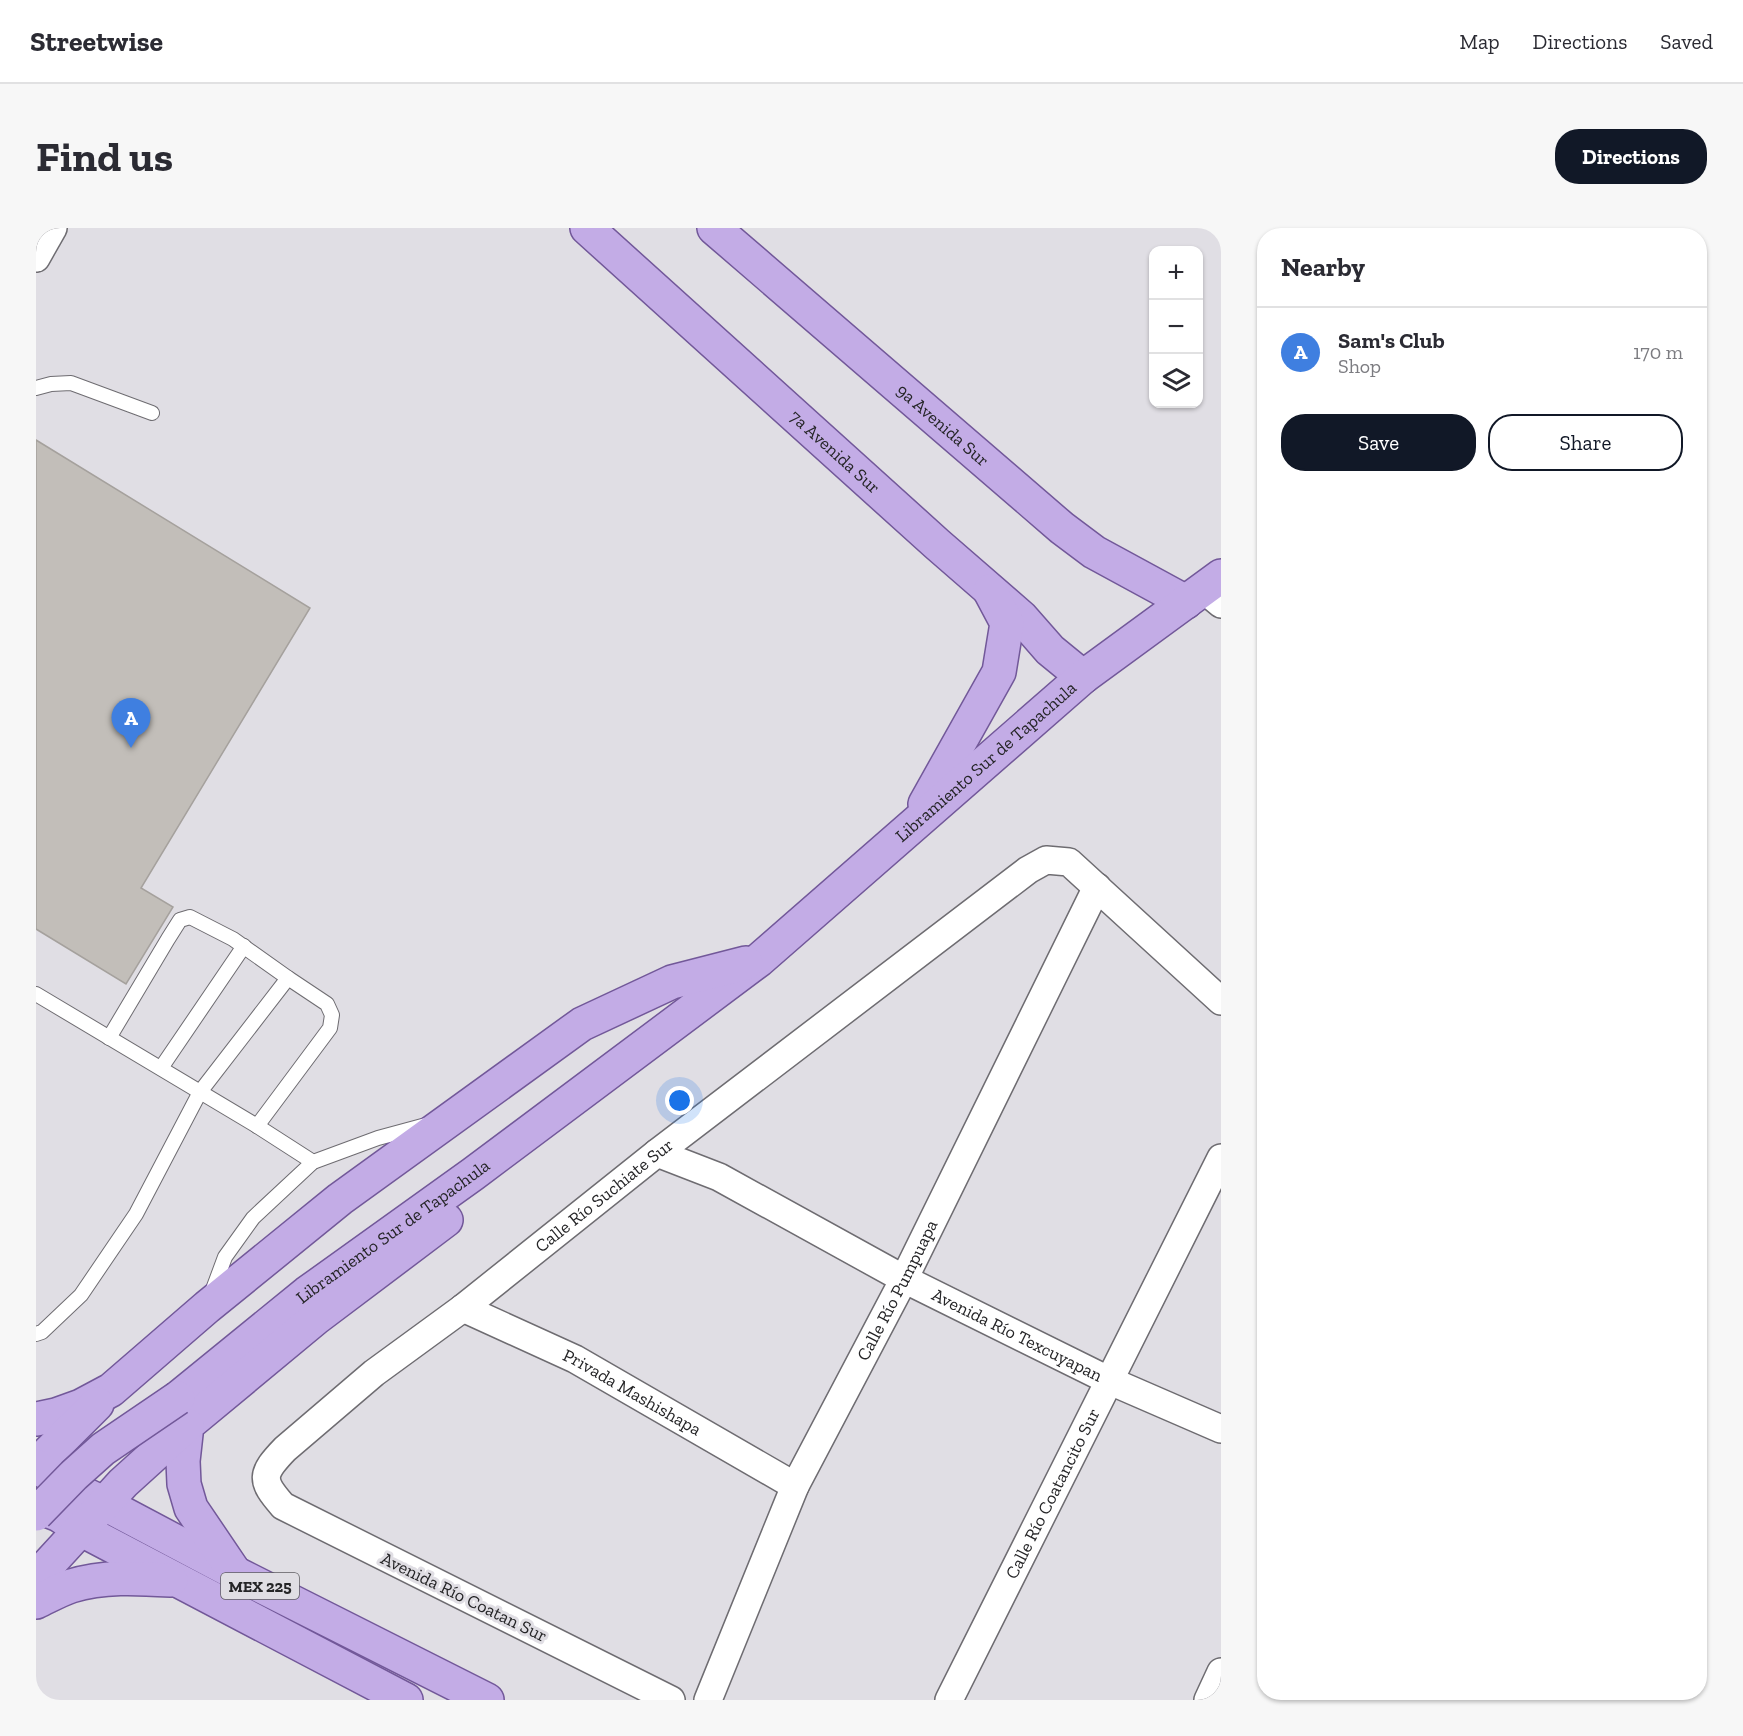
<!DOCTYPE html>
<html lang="en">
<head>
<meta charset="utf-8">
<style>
  :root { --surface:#fff; --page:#f7f7f7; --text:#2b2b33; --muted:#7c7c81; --line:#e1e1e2; --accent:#111827 }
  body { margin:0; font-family:"Zilla Slab",serif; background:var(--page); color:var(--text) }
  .controls { position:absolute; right:18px; top:18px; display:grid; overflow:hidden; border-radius:12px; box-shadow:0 2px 4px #0004 }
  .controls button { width:54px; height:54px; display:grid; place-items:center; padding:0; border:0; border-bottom:2px solid var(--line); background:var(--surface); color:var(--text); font:30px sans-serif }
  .you { position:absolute; left:644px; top:873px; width:21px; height:21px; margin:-15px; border:4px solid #fff; border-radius:50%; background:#1a73e8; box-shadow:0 0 0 9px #1a73e833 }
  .badge { display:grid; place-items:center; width:39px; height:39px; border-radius:50%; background:var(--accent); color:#fff; font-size:20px; font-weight:700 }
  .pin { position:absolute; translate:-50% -50px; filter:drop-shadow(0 2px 3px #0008) }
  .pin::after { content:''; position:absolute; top:32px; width:21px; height:18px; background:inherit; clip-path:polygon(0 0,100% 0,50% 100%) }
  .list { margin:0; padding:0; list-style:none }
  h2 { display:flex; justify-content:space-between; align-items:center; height:78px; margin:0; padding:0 24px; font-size:26px }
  h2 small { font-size:20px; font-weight:400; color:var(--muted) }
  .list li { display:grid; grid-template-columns:39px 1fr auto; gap:18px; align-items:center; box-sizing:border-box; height:90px; padding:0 24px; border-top:2px solid var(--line) }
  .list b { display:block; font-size:22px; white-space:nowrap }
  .list p { margin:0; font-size:20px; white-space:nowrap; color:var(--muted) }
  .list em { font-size:20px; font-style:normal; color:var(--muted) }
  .actions { display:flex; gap:12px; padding:18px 24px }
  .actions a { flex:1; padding:14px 0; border:2px solid var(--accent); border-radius:24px; text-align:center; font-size:21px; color:var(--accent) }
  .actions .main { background:var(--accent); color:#fff }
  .icon { flex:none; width:33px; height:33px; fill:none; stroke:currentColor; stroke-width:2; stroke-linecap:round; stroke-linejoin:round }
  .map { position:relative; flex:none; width:1185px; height:1472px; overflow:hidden; border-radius:24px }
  header { display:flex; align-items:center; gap:36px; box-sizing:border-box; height:84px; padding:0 30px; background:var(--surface); border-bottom:2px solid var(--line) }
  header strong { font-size:28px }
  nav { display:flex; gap:33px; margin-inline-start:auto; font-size:21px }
  .intro { display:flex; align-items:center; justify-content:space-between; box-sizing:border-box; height:144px; padding:0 36px }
  h1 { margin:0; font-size:42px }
  .button { padding:15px 27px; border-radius:24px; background:var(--accent); color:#fff; font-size:21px; font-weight:700 }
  main { display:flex; gap:36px; padding:0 36px }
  aside { flex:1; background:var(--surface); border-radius:24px; box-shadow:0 2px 4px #0004 }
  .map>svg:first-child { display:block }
</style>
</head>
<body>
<header>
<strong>Streetwise</strong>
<nav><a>Map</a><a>Directions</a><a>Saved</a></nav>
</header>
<div class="intro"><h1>Find us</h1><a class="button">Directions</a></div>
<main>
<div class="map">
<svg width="1185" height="1472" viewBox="0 0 1185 1472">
  <rect width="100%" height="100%" fill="#e0dee4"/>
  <!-- building -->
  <polygon fill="#c2beb9" stroke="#a5a19d" stroke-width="1.5" points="0,212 274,380 105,660 137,679 90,756 0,701"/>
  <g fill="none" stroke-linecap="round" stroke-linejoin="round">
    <!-- service casing -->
    <g stroke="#6e6c71" stroke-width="16">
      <g id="service">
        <polyline points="0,160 15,156 35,155 116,185"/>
        <polyline points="0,766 221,898 277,934"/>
        <polyline points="73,810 132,711 144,692 154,689 197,711 252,750 291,776 296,787 294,800 221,898"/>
        <polyline points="125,840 208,718"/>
        <polyline points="176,1064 189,1029 217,990 277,934 342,910 390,897"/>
        <polyline points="0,1106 6,1104 45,1067 100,986 164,864 252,750"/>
      </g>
    </g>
    <!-- minor casing -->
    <g stroke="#6e6c71" stroke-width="30">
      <g id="minor">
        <polyline points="0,30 17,0"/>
        <polyline points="1167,361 1185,376"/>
        <path id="s1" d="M621,925L683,949L868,1051L1072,1152L1185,1201"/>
        <path id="s2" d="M427,1080L539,1131L759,1258"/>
        <path id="s3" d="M635,1472L247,1278C224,1252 225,1246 249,1221L338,1145L427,1080L621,925L992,642L1010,632L1033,634L1185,773"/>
        <path id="s4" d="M672,1472L759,1258L868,1051L1061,659"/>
        <path id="s5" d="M913,1472L1185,930"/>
        <polyline points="1172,1472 1185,1444"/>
      </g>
    </g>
    <!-- primary casing -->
    <g stroke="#725899" stroke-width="36">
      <g id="primary">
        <path id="s6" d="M551,0L901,316L985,389L1014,422L1047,449"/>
        <path id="s7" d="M678,0L1026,300L1058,324L1150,374"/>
        <polyline points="889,576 963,444 971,395 954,363"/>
        <path id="s8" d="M142,1170L271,1065L437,946L723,732L1047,449L1185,348"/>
        <polyline points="0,1191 20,1187 45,1178 75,1162 171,1079 304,971 546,796 636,754 710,735"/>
        <polyline points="0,1237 61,1176"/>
        <polyline points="0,1238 27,1256 67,1275 199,1345 451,1472"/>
        <polyline points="0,1278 23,1287 44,1301 370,1472"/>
        <polyline points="199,1345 155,1280 148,1256 147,1233 151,1197 280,1090 410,992"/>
        <polyline points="0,1350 87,1255 151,1197"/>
        <path d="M0,1374C11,1369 23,1362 35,1358C67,1348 101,1350 135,1352"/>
      </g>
    </g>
    <!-- service -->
    <use href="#service" stroke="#fff" stroke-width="14"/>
    <!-- minor -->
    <use href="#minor" stroke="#fff" stroke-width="27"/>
    <!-- primary -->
    <use href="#primary" stroke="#c3ace6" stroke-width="33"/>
    <!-- primary-bridge casing -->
    <g stroke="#725899" stroke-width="36" stroke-linecap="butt">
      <polyline id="primary-bridge" points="0,1286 38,1247 67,1221 142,1170"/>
    </g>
    <!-- primary-bridge -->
    <use href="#primary-bridge" stroke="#c3ace6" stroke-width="33"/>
  </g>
  <g text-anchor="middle" stroke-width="6" stroke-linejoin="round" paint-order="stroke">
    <!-- shield labels -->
    <rect fill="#e0dee4" stroke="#5d5c60" stroke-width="1.5" x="185" y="1345" width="78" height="26" rx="4.5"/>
    <g font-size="16" font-weight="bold" fill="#252527">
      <text x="224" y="1364">MEX 225</text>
    </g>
    <!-- street labels -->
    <g font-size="18" fill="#252527" stroke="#e0dee4">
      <text dy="6" stroke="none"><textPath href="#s7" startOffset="302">9a Avenida Sur</textPath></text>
      <text dy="6" stroke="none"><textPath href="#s6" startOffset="334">7a Avenida Sur</textPath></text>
      <text dy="6" stroke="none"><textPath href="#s8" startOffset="1029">Libramiento Sur de Tapachula</textPath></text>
      <text dy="6" stroke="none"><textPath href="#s3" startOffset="910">Calle Río Suchiate Sur</textPath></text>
      <text dy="6" stroke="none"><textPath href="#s8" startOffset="272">Libramiento Sur de Tapachula</textPath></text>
      <text dy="6" stroke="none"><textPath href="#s4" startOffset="452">Calle Río Pumpuapa</textPath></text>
      <text dy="6" stroke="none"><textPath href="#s1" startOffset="404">Avenida Río Texcuyapan</textPath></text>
      <text dy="6" stroke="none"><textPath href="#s2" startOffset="189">Privada Mashishapa</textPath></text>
      <text dy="6" stroke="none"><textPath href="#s5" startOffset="231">Calle Río Coatancito Sur</textPath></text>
      <text transform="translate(428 1369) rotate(26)" y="6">Avenida Río Coatan Sur</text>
    </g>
  </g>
</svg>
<div class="controls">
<button>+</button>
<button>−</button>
<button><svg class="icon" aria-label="layers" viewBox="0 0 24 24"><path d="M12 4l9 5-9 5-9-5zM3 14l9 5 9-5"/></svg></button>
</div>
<div class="you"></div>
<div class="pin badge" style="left:95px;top:520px;background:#3f7fe0">A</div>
</div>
<aside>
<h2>Nearby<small></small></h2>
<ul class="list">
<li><span class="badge" style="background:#3f7fe0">A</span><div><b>Sam's Club</b><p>Shop</p></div><em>170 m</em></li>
</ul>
<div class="actions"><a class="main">Save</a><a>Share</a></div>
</aside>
</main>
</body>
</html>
